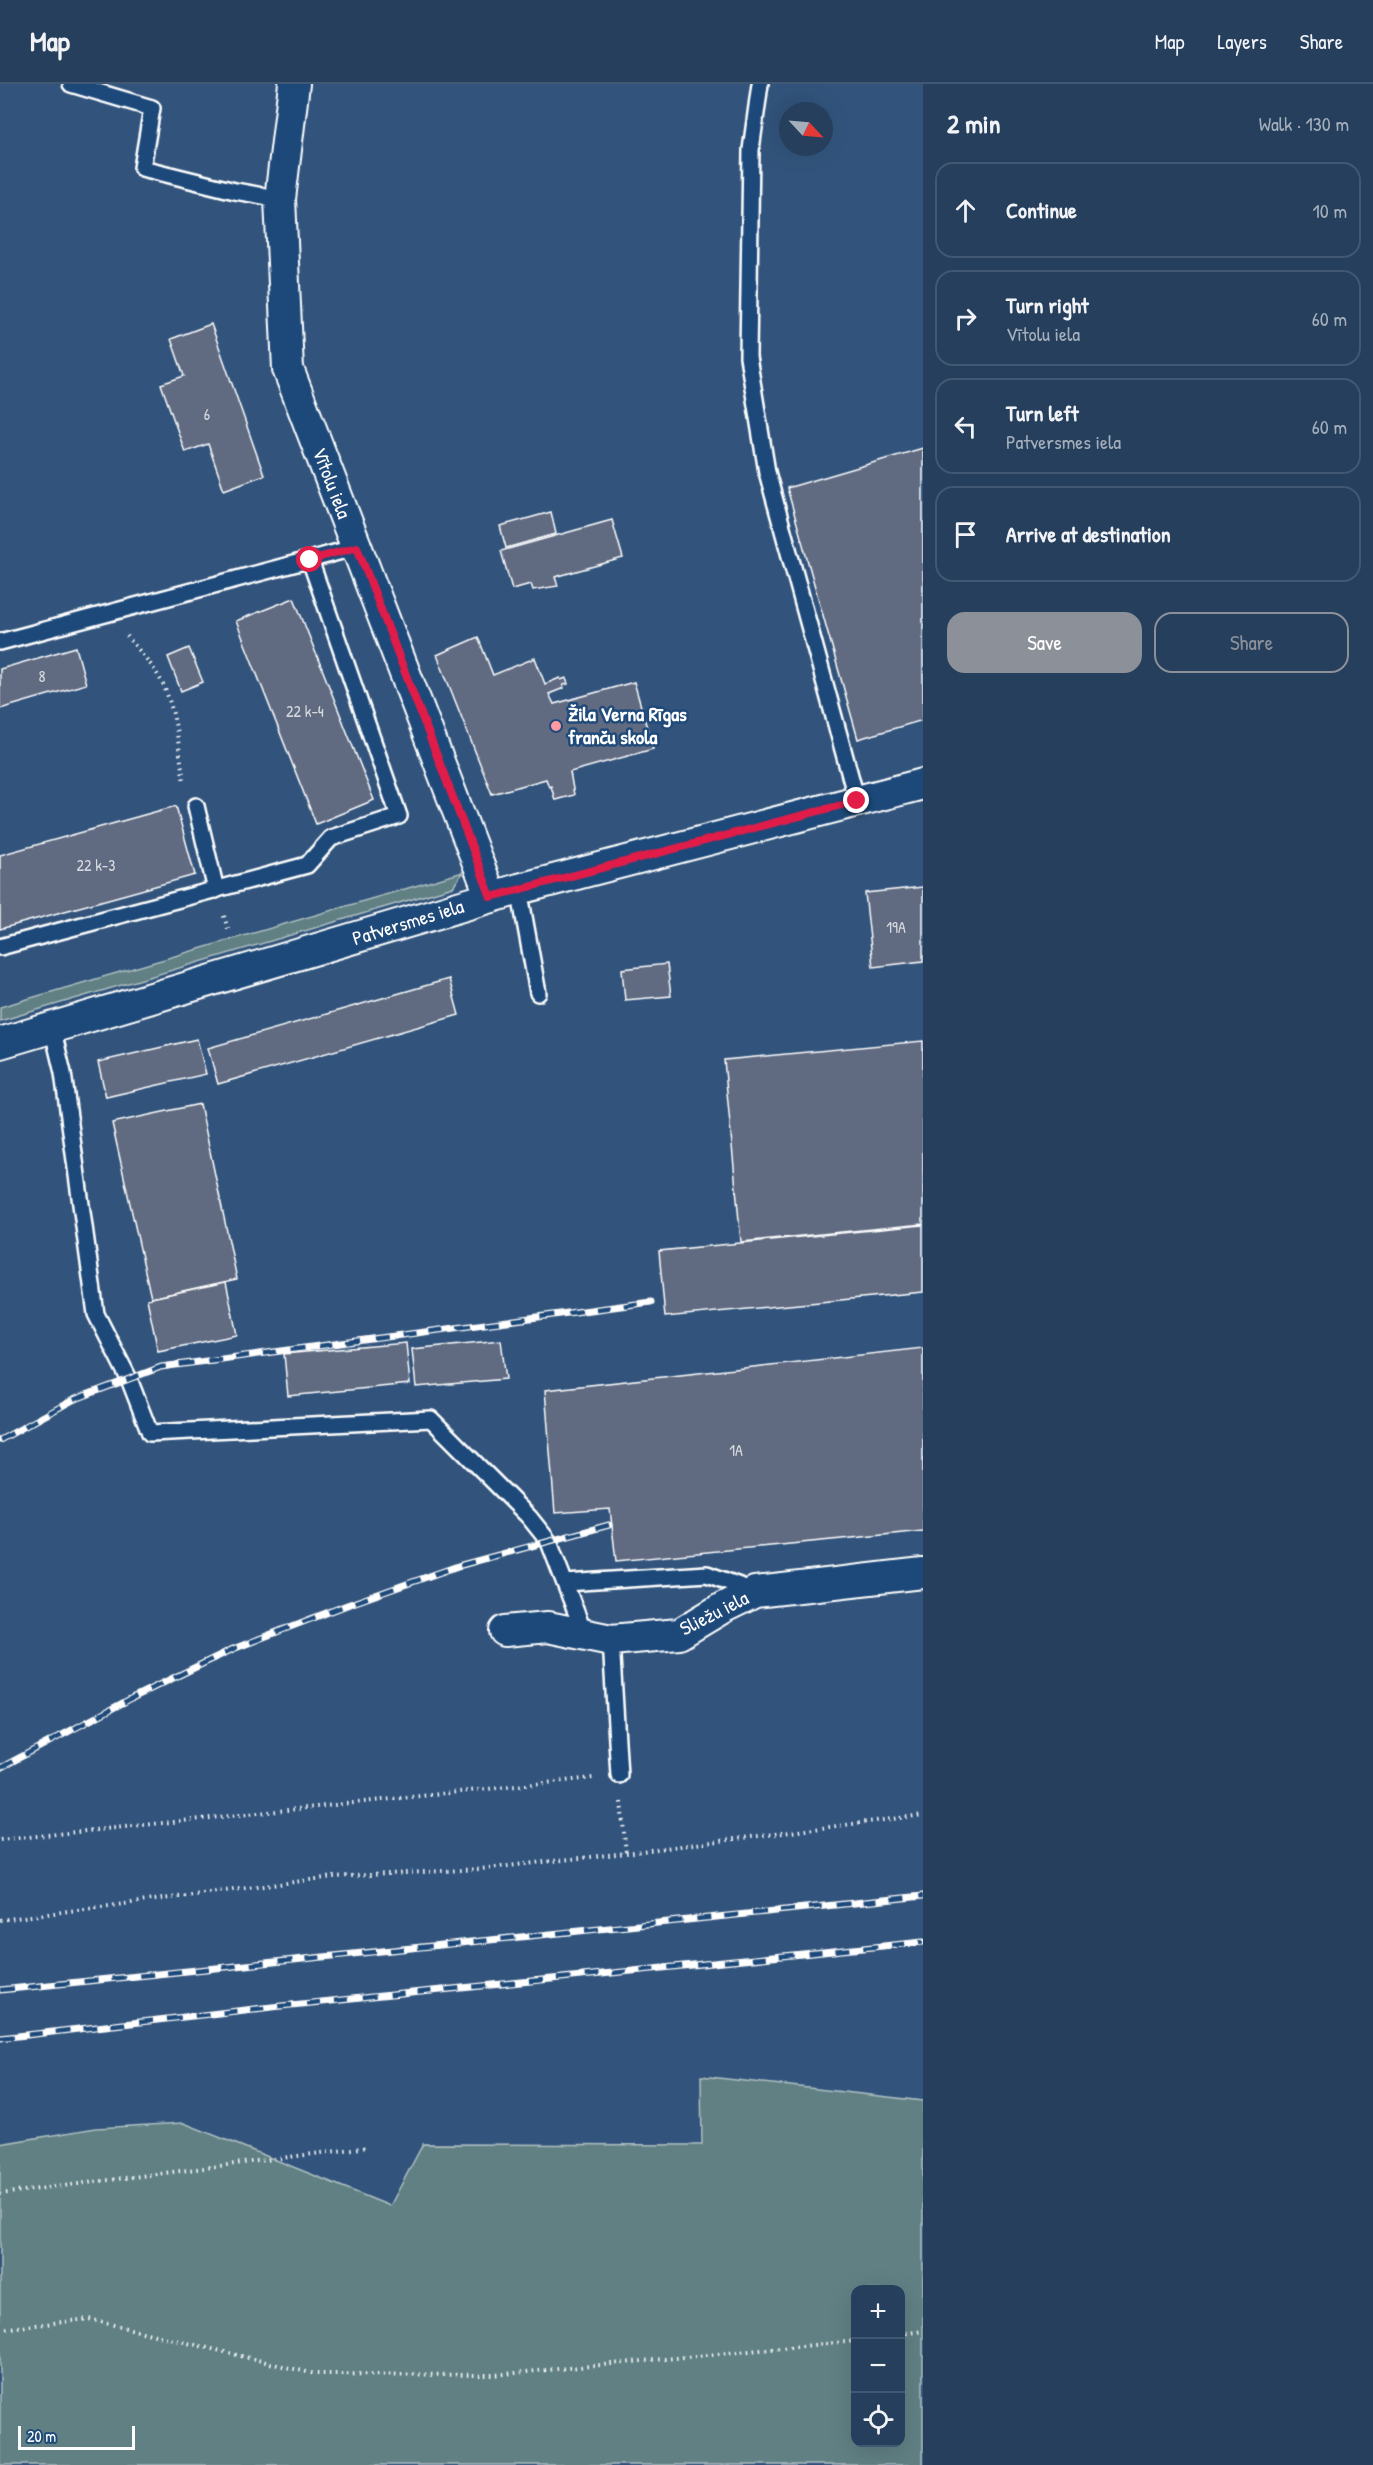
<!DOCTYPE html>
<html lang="en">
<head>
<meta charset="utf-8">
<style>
  :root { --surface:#263f5d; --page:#2e4663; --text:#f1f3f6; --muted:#a4afbc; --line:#425872; --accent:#8c9099 }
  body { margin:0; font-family:"Patrick Hand",sans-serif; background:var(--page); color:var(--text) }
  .controls { position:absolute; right:18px; bottom:18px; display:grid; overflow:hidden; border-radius:12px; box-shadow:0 6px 24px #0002 }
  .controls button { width:54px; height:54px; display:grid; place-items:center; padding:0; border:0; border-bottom:2px solid var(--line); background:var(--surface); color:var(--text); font:30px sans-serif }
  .compass { position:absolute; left:779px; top:18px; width:54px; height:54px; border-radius:50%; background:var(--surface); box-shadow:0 6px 24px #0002; rotate:116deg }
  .scale { position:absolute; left:18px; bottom:15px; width:117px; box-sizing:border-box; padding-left:6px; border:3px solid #fff; border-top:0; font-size:16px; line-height:21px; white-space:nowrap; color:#fff; -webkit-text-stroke:4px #1f4a7a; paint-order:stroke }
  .stop { position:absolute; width:18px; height:18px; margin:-14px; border:4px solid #e11d48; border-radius:50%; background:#fff }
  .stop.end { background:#e11d48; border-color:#fff; box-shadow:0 2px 6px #0008 }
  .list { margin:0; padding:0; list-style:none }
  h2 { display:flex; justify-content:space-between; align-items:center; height:78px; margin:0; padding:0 24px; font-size:26px }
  h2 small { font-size:20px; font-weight:400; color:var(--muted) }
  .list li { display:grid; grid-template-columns:39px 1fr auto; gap:18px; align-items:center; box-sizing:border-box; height:96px; margin:0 12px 12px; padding:0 12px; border:2px solid var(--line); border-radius:18px }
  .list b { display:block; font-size:22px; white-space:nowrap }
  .list p { margin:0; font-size:20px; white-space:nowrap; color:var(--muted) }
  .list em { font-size:20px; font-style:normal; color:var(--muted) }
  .actions { display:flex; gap:12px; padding:18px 24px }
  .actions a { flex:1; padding:14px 0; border:2px solid var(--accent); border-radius:18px; text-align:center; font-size:21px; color:var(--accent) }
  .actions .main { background:var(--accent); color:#fff }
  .icon { flex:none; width:33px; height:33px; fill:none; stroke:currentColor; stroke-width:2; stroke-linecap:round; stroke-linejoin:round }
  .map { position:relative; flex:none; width:923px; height:2381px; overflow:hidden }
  header { display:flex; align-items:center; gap:36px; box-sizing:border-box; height:84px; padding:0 30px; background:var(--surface); border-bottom:2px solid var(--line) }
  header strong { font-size:28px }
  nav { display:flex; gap:33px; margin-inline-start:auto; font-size:21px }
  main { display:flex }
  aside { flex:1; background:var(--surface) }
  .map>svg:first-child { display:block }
</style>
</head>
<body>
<header>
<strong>Map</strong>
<nav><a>Map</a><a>Layers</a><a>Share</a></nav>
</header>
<main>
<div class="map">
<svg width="923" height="2381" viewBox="0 0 923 2381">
  <rect width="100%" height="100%" fill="#32547c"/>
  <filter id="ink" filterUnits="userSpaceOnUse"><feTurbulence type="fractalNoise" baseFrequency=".0167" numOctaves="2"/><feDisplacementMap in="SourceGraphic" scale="12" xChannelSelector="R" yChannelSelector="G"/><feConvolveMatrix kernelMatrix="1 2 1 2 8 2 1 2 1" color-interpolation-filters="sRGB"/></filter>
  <g filter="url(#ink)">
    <!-- green -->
    <g fill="#608084" stroke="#b0c0c2" stroke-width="1.5" fill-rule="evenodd">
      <polygon points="463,788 453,803 0,937 0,923"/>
      <path d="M701,1992L923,2017V2381H0V2060L96,2044L184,2039L390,2122L423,2060L702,2061ZM856,2206H900V2358H856Z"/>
    </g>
    <!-- building -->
    <g fill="#606a81" stroke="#fff" stroke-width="1.5">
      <polygon points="211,240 264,391 224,406 208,360 185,368 161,300 184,292 171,255"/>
      <polygon points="923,364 923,636 858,655 787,404"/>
      <polygon points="551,428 556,450 506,464 500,442"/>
      <polygon points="612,436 623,474 555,493 558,502 533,506 531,500 512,505 501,467"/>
      <polygon points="294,514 374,716 316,740 236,537"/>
      <polygon points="478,553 493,591 535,574 545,600 560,594 561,596 566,594 568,600 563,601 564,604 549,610 554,620 634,598 653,665 570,688 574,711 555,716 551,702 549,703 546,695 492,710 437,571"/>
      <polygon points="76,563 86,600 0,625 0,585"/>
      <polygon points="189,564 203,598 181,607 168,573"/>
      <polygon points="176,722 195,791 0,845 0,771"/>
      <polygon points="923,803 923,877 873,883 865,809"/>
      <polygon points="667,880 671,912 625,916 622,885"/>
      <polygon points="449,895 459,931 218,1000 208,964"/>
      <polygon points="197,955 206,990 106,1013 98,978"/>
      <polygon points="923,957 923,1140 741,1158 724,976"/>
      <polygon points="200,1020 237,1195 151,1214 112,1039"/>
      <polygon points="923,1141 923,1208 665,1233 659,1167"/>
      <polygon points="226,1198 237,1251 158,1267 147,1215"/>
      <polygon points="501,1256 506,1295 416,1303 412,1265"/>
      <polygon points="406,1259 410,1300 288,1312 284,1270"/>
      <polygon points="923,1264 923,1447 616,1477 610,1425 555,1429 545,1306"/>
    </g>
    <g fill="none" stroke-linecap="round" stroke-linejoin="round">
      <!-- service casing -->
      <g stroke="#fff" stroke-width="20">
        <g id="service">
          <polyline points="71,0 152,24 142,84 235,107 280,115"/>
          <polyline points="760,0 751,66 748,273 767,388 857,717"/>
          <polyline points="0,558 357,463"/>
          <polyline points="196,722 216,806"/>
          <polyline points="519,805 538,909"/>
          <polyline points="0,863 307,781 331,754 399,732 310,476"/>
          <polyline points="52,943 63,989 96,1230 129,1295 150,1349 431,1335 529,1433 549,1458 584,1549"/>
          <polyline points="565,1499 707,1490 753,1507"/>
          <polyline points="611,1556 619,1691"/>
        </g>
      </g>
      <!-- minor casing -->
      <g stroke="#fff" stroke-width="34">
        <g id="minor">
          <polyline points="294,0 280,115 288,285 491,813"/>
          <polyline points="0,959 519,805 923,700"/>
          <polyline points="505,1547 548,1543 611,1556 679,1550 724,1523 755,1508 923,1489"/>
        </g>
      </g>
      <!-- path -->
      <g stroke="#fff" stroke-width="4" stroke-dasharray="1.5 4.5" stroke-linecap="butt">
        <path d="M127,552C140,568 157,585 165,605C177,634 179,667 184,698"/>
        <polyline points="224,832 229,848"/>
        <polyline points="621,1718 626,1769"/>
        <polyline points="0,1756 593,1694"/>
        <polyline points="0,1836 333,1793 480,1785 626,1769 923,1731"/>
        <polyline points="0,2110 368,2063"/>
        <polyline points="0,2245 89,2235 315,2290 494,2291 856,2257"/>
        <polyline points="900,2250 923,2247"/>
      </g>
      <!-- service -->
      <use href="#service" stroke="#1f4a7a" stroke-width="15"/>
      <!-- minor -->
      <use href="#minor" stroke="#1f4a7a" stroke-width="30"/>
      <!-- rail casing -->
      <g stroke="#fff" stroke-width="7">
        <g id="rail">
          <polyline points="0,1356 73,1316 161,1283 651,1218"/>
          <polyline points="0,1684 132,1614 233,1565 347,1521 458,1482 609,1441"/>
          <polyline points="0,1906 923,1812"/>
          <polyline points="0,1954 281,1922 923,1858"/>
        </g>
      </g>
      <!-- rail -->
      <use href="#rail" stroke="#1f4a7a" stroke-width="4.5" stroke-dasharray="14" stroke-linecap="butt"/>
    </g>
  </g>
  <g fill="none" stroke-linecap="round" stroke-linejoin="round" filter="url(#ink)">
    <!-- route -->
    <polyline stroke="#e11d48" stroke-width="8" points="310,476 357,463 491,813 857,717"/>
  </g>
  <!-- markers -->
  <circle fill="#ff9aa2" stroke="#1f4a7a" stroke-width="2" cx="556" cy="642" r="6"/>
  <g text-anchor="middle" stroke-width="5" stroke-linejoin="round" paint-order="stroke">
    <!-- number labels -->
    <g font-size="16" fill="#d7dae0">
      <text x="207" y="336">6</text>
      <text x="42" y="598">8</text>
      <text x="305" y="633">22 k-4</text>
      <text x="96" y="787">22 k-3</text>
      <text x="896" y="849">19A</text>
      <text x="736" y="1372">1A</text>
    </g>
    <!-- street labels -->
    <g font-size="20" fill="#fff" stroke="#1f4a7a">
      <text transform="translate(332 399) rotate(69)" y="7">Vītolu iela</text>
      <text transform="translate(408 838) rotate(-17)" y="7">Patversmes iela</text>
      <text transform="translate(714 1529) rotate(-27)" y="7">Sliežu iela</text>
    </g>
    <!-- poi labels -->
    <g font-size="20" font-weight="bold" fill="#fff" stroke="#1f4a7a" text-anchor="start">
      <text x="568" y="637">Žila Verna Rīgas<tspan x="568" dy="23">franču skola</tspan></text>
    </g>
  </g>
</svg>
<div class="controls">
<button>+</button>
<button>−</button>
<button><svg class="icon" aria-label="locate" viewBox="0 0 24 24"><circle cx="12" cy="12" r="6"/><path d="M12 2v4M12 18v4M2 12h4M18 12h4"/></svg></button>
</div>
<svg class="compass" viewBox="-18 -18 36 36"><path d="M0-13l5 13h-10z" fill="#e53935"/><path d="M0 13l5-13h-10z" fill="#a4afbc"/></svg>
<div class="scale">20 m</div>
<div class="stop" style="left:310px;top:476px"></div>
<div class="stop end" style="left:857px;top:717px"></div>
</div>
<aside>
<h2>2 min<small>Walk · 130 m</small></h2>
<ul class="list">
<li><svg class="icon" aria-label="ahead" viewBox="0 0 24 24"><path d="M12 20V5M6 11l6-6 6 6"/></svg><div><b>Continue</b></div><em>10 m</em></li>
<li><svg class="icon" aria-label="right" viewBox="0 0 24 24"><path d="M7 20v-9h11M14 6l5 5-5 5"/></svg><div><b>Turn right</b><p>Vītolu iela</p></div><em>60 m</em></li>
<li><svg class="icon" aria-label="left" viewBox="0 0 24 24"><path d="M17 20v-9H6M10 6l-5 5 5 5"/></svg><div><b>Turn left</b><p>Patversmes iela</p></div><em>60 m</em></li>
<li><svg class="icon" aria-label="arrive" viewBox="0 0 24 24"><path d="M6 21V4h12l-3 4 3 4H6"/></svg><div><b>Arrive at destination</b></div></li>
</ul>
<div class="actions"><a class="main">Save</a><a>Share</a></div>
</aside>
</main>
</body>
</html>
